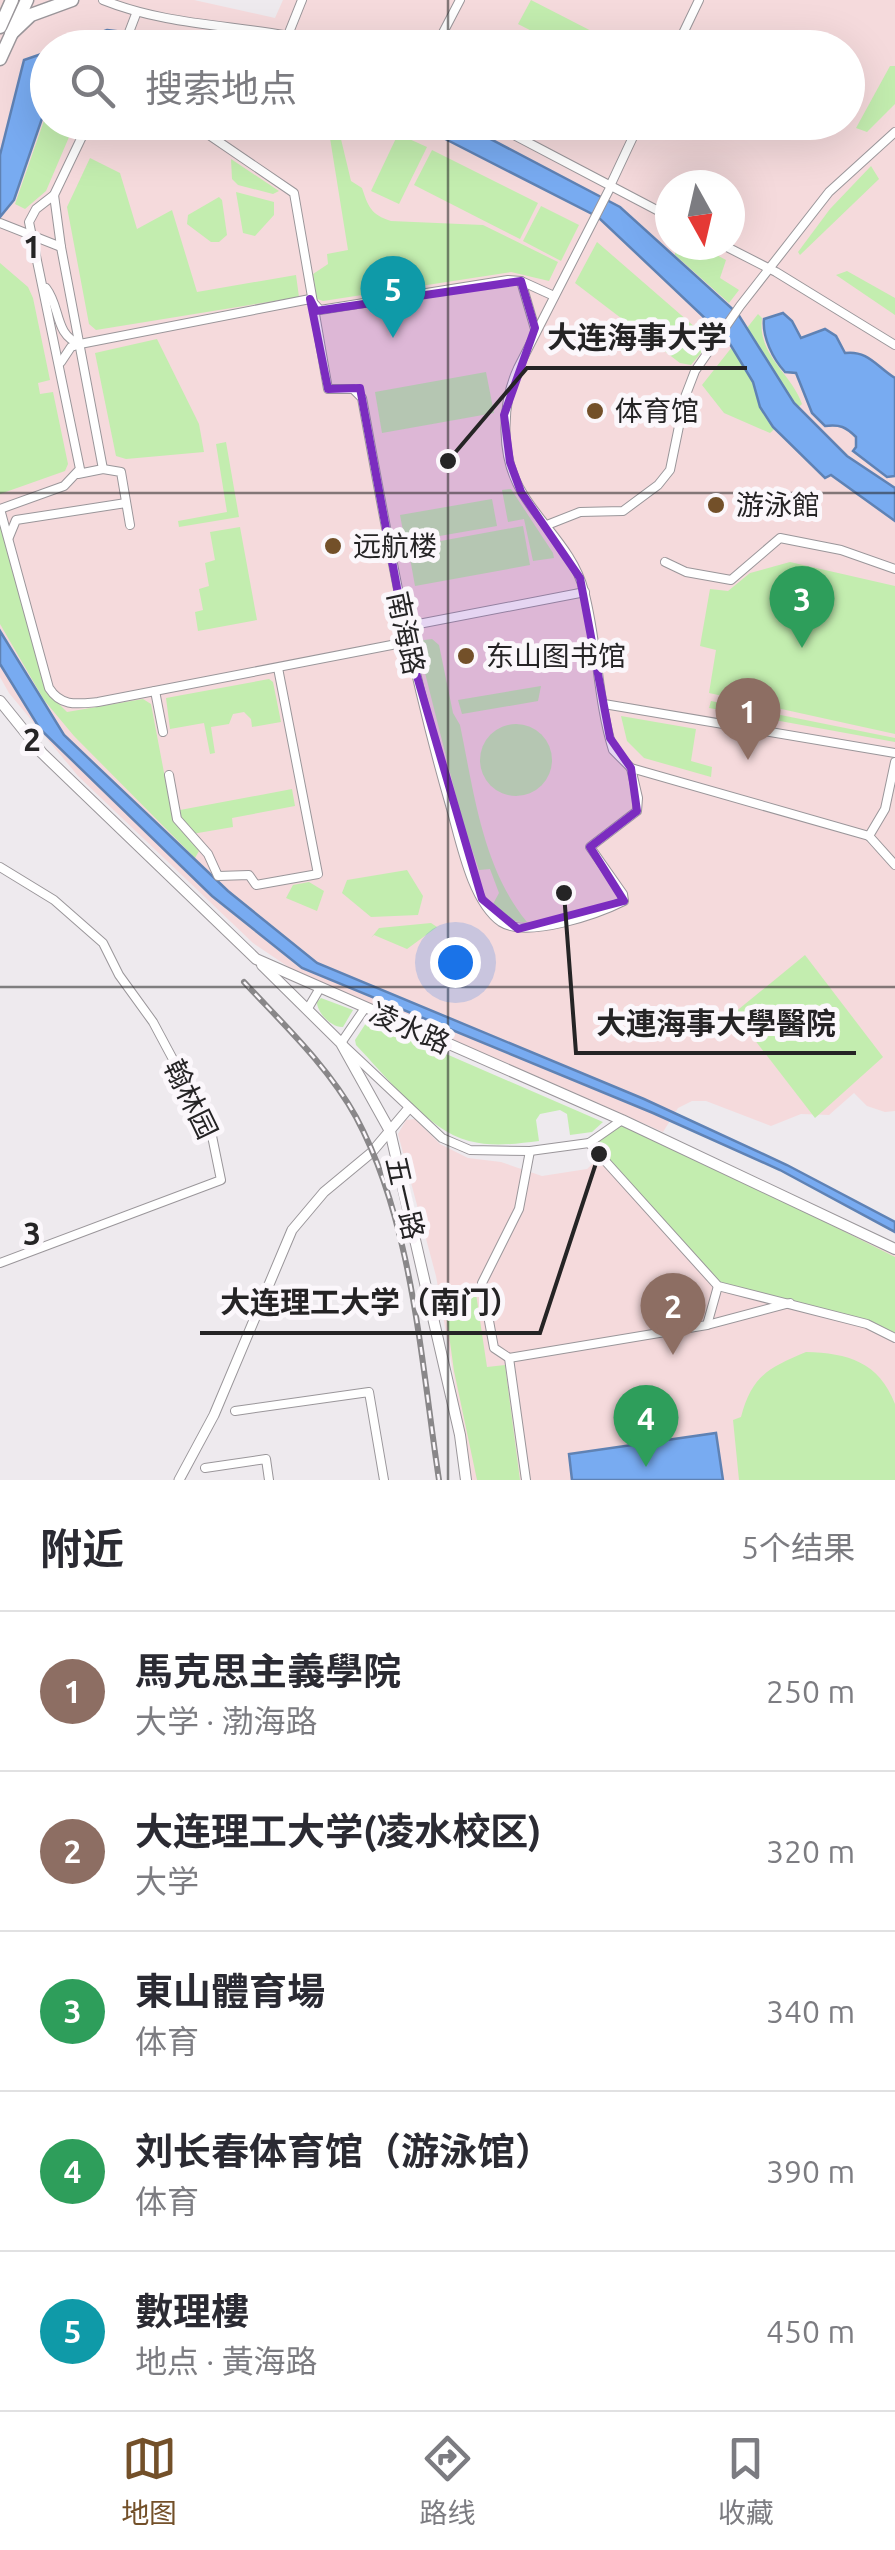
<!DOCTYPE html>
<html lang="zh">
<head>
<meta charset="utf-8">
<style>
  :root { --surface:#fff; --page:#f7f7f7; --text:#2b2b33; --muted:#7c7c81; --line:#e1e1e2; --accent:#735029 }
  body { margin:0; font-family:Ubuntu,"Noto Sans SC",sans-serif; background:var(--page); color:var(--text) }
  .compass { position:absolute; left:655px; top:170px; width:90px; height:90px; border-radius:50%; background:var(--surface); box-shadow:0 10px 40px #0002; rotate:172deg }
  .you { position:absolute; left:455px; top:962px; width:35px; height:35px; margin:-25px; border:8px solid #fff; border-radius:50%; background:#1a73e8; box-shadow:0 0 0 15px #1a73e833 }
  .badge { display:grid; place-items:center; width:65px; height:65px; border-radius:50%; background:var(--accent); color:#fff; font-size:32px; font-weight:700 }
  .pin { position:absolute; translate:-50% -82px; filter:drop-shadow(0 2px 5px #0008) }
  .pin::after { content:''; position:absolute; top:52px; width:35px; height:30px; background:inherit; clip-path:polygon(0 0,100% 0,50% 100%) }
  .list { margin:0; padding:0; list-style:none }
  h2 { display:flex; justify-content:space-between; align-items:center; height:130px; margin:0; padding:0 40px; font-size:42px }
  h2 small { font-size:32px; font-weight:400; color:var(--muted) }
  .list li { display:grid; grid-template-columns:65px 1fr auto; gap:30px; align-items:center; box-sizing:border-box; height:160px; padding:0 40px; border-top:2px solid var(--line) }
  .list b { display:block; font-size:38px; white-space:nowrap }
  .list p { margin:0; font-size:32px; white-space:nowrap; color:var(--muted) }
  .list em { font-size:32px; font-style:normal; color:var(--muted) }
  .icon { flex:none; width:55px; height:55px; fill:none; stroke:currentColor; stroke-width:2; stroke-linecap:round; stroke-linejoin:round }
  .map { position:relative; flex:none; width:895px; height:1480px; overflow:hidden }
  .search { position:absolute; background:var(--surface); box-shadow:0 10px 40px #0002; left:30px; right:30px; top:30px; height:110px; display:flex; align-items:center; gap:25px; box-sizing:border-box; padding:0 35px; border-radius:55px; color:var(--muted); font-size:38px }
  .sheet { height:930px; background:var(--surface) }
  nav { display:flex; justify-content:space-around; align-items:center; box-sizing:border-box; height:140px; border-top:2px solid var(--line); background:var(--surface); font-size:28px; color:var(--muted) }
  nav a { display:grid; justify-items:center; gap:5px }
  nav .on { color:var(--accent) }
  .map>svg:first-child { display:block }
</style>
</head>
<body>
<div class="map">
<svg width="895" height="1480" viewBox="0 0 895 1480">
  <rect width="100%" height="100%" fill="#eeeaee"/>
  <!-- education -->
  <g fill="#f5dadc" fill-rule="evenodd">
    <path d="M0,0H194L275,18L283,0H895V1111L885,1112L867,1106L854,1093L829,1115L801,1114L771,1126L706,1101H692L678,1108L663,1132L290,968L253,943L78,776L9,693L0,677ZM48,48H848V122H48ZM670,185H730V245H670Z"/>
    <polygon points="415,1119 440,1144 468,1158 501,1162 542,1176 587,1169 618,1141 628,1128 895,1254 895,1480 472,1480 436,1276 398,1134 406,1120"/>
  </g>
  <!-- green -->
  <g fill="#c3edaf">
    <polygon points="531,0 607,39 603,47 563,47 518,24"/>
    <polygon points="890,66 895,66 895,104 867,132 856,128"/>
    <polygon points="47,112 48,122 75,123 46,191 25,209 15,204"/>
    <path d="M334,131L340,135L351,181L362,188C368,206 371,215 391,221L483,225L558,262L549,281L511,272L323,301L317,299L313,274L328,264L327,254L348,250L329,132Z"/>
    <polygon points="398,134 427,147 399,204 371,191"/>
    <polygon points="432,150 538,203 520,239 414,185"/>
    <polygon points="90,158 120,173 137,229 172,210 197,292 296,275 299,297 96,330 89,324 67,207"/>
    <polygon points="231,159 279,191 273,194 238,185 232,179"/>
    <polygon points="871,166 879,179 800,255 798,252 830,209"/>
    <polygon points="236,192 274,202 274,215 255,236 243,233"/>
    <polygon points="219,197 222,200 227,235 219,242 211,242 187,224 188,215"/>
    <polygon points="541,206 579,225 561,261 523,241"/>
    <polygon points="597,242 711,341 691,365 680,363 575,283"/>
    <polygon points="675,245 698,245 726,260 720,278 739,290 729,303 675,255"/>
    <polygon points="0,263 28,287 33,298 50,380 38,383 40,394 53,392 68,464 65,471 0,494"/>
    <polygon points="847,271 895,298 895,315 836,275"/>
    <path d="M758,314L762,318C757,355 791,373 802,404L770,433L724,413L702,385Z"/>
    <polygon points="157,339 199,424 204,452 126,459 116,456 95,353"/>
    <polygon points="486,372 494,413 382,433 375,392"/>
    <polygon points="226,442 239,517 179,527 178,521 227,512 216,444"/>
    <polygon points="511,489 553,553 554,558 533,561 524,519 508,522 502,490"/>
    <polygon points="492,499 497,526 405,542 400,515"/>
    <polygon points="0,521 47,692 67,712 143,699 151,704 173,820 199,851 195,858 74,736 44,700 0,624"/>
    <polygon points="523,526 530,565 415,586 408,547"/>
    <polygon points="240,527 257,620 198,631 195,612 203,610 199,589 209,586 205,563 215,560 210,532"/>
    <polygon points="790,562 895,586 895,734 709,693 716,650 700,646 710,589 728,591 750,573"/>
    <path d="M432,639L439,645L453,713L460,725C474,793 483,869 527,922C509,923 503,917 493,904L499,893L490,869L479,870L462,820L417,641Z"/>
    <polygon points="269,679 273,682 281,722 252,727 251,719 244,712 233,714 229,724 211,727 215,753 210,754 204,723 170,729 166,698"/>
    <polygon points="541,686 538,701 462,714 458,700"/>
    <polygon points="711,701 895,738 895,742 709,708"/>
    <polygon points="621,716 696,729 691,761 712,767 711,777 644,758 627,741"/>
    <circle cx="516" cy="760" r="36"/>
    <polygon points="292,789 295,806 232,818 233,827 192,834 182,822 180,810"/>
    <polygon points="407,870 423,896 418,915 371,917 342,893 347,880"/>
    <polygon points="309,882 324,891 317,911 286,898 293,885"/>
    <polygon points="431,923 437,927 407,949 374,935 371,938 379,928"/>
    <polygon points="805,955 883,1057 815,1118 734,1013"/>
    <path d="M321,998L353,1010L343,1027C332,1028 317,1013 317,1002Z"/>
    <path d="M368,1020L603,1122L592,1132L570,1135L567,1114L560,1110L540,1114L536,1120L539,1141C515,1144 492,1147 469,1141C428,1131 385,1075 356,1045L355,1040Z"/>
    <polygon points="622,1120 895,1257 895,1338 867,1324 718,1286 589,1143"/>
    <polygon points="475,1287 487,1367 505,1365 520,1480 477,1480 454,1371 443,1292"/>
    <path d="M806,1352C848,1353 879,1362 895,1404V1480H739L733,1420L741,1417C752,1376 768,1368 806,1352Z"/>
  </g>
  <!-- water -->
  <g fill="#78abf1" stroke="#5f82b4" stroke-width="2.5">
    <polygon points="107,30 250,47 59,48"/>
    <polygon points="47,52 47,104 14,200 0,217 0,155 24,60"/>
    <polygon points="414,123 460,123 620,207 738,314 794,403 847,456 895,488 895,521 831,475 825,478 773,427 760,407 753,382 727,339 598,217"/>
    <path d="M783,313L792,321L801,338L825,329L836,336L845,353C868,350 877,367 895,378V476L887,477L853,451L856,447V437C846,427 840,424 825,426L812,413L796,373L785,372C773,359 762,337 764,319Z"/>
    <polygon points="0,631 64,735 228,891 317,963 644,1099 787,1165 895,1222 895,1232 780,1170 653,1113 302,968 212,896 40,729 0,664"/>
    <polygon points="716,1433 723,1480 572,1480 569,1454"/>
  </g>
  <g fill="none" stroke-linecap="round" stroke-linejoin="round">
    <!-- minor casing -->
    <g stroke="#9a969a" stroke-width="10">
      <g id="minor">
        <path d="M103,0C180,31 261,23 339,48"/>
        <polyline points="288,35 302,0"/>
        <polyline points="123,48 136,14"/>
        <polyline points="435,48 460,0"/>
        <polyline points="676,48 699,0"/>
        <polyline points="89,122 54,195 61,247 103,469"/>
        <path d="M190,122L294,193L328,389H353L362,398C387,535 411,671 450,805C460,839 471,901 501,922C527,939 598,914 624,901L623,894L590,847L637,811L638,798L631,768"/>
        <polyline points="489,122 670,217"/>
        <polyline points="610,186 640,122"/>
        <path d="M611,186L518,368C501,405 500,458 523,494C543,527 574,552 584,591C598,643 597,699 613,750L631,768L869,836"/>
        <polyline points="0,223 61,247"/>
        <polyline points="723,245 776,272 895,345"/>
        <polyline points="521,281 535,329"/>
        <path d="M46,288C61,307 54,335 80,344"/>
        <polyline points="61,362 71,347 80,344 310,299 320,310 508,280 521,281 554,296"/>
        <polyline points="78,474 103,469 121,472 130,525"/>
        <path d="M0,509L49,688C61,707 77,704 98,702L407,642"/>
        <polyline points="0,509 64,486 80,469 29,222 36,209 54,195"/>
        <polyline points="547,525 580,512 623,511 658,485 670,470 685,397 695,371 740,306 829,192 895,132"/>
        <polyline points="9,537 16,520 126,503"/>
        <polyline points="665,562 686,572 731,580 780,538 841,550 895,569"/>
        <polyline points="403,627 585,592"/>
        <polyline points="155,691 163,732"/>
        <polyline points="604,704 895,753"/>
        <polyline points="169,775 177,819 208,854 218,876 249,875 256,885 318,874 278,668"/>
        <polyline points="869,836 885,809 895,762"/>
        <polyline points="869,836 895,865"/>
        <polyline points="0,867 54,900 103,943 119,975 153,1022 199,1108 212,1136 221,1180 0,1263"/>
        <polyline points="365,1008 341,1043 442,1138 470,1150 530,1151 589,1143 622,1120"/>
        <polyline points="307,1010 320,988"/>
        <polyline points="589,1143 718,1286 867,1324 895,1338"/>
        <polyline points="707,1325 790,1303"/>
        <polyline points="509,1358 707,1325 718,1286"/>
        <polyline points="235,1411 369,1392 384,1480"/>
        <polyline points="205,1468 266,1459 269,1480"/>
        <polyline points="526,1480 509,1358 494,1348 482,1283 519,1209 530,1151"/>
      </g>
    </g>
    <!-- tertiary casing -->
    <g stroke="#9a969a" stroke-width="11">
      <polyline id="tertiary" points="179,1480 214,1415 292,1230 324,1192 371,1153 409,1108"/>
    </g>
    <!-- secondary casing -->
    <g stroke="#9a969a" stroke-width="12">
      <g id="secondary">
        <polyline points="0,701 42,753 256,959 622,1120 895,1249"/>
        <polyline points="262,965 341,1043 390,1131 460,1435 466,1480"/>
      </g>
    </g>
    <!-- trunk casing -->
    <g stroke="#9a969a" stroke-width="15">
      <g id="trunk">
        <polyline points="0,27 12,0"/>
        <polyline points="11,34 31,15 72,0"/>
        <polyline points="0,59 27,0"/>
      </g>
    </g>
    <!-- minor -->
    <use href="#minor" stroke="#fff" stroke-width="8"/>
    <!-- tertiary -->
    <use href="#tertiary" stroke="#fff" stroke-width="9"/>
    <!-- secondary -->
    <use href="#secondary" stroke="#fff" stroke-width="10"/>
    <!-- trunk -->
    <use href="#trunk" stroke="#fff" stroke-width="12"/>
    <!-- rail casing -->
    <g stroke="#898789" stroke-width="6">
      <path id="rail" d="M244,982C283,1024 328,1066 356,1117C413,1223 421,1362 439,1480"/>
    </g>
    <!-- rail -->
    <use href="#rail" stroke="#fbf7fb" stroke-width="2.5" stroke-dasharray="8" stroke-linecap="butt"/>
  </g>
  <!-- marked area -->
  <path fill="#7b2cbf" fill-opacity="0.2" stroke="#7b2cbf" stroke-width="8" stroke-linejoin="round" d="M521,281L535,328L504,415L510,462L521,492L580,578L610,738L631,768L637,811L590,847L624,901L518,929L482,899L407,642L360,388L328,389L310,299L316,311Z"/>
  <!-- grid -->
  <path fill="none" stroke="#252425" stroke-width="2.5" stroke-opacity="0.55" d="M448,0V48M448,122V1480M0,493H895M0,987H895"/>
  <!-- markers -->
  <g fill="#735029" stroke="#fbf7fb" stroke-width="4">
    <circle cx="595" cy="411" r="10"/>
    <circle cx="716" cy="505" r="10"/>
    <circle cx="333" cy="546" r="10"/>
    <circle cx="466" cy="656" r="10"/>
  </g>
  <g text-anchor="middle" stroke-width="10" stroke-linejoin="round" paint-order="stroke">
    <!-- poi labels -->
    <g font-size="28" fill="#252425" stroke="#fbf7fb" text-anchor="start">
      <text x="615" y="421">体育馆</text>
      <text x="736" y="515">游泳館</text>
      <text x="353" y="556">远航楼</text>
      <text x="486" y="666">东山图书馆</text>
    </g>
    <!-- street labels -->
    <g font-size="28" fill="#252425" stroke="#fbf7fb">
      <text transform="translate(406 633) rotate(78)" y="10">南海路</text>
      <text transform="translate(410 1028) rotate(24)" y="10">凌水路</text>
      <text transform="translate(191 1099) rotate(64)" y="10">翰林园</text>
      <text transform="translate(405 1198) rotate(77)" y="10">五一路</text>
    </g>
  </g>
  <g font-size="32" text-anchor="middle" font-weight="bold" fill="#252425" stroke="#fbf7fb" stroke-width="10" stroke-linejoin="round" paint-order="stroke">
    <text x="32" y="258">1</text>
    <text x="32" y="751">2</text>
    <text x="32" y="1245">3</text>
  </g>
  <!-- callouts -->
  <path fill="none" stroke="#252425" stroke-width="4" d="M448 461L527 368H747M564 893L576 1053H856M599 1154L540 1333H200"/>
  <g fill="#252425" stroke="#fbf7fb" stroke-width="4">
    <circle cx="448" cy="461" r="10"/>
    <circle cx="564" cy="893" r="10"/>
    <circle cx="599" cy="1154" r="10"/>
  </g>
  <g font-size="30" text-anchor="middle" font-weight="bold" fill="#252425" stroke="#fbf7fb" stroke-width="10" stroke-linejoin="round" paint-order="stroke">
    <text x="637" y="348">大连海事大学</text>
    <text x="716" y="1034">大連海事大學醫院</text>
    <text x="370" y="1313">大连理工大学（南门）</text>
  </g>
</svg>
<svg class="compass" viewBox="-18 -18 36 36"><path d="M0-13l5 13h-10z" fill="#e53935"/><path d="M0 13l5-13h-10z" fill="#7c7c81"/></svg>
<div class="you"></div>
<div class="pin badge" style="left:748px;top:760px;background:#8d6e63">1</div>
<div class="pin badge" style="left:673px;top:1355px;background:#8d6e63">2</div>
<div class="pin badge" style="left:802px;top:648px;background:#2e9e5b">3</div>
<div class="pin badge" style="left:646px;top:1467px;background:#2e9e5b">4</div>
<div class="pin badge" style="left:393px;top:338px;background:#0f9aa8">5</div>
<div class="search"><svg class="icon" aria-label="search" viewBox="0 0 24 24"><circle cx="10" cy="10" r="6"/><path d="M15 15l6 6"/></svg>搜索地点</div>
</div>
<section class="sheet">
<h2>附近<small>5个结果</small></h2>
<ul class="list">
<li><span class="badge" style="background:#8d6e63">1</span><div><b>馬克思主義學院</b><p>大学 · 渤海路</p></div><em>250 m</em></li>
<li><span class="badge" style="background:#8d6e63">2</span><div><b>大连理工大学(凌水校区)</b><p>大学</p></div><em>320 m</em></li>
<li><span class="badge" style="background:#2e9e5b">3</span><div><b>東山體育場</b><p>体育</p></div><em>340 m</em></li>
<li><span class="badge" style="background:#2e9e5b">4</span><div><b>刘长春体育馆（游泳馆）</b><p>体育</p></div><em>390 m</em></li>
<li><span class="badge" style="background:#0f9aa8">5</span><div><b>數理樓</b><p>地点 · 黃海路</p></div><em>450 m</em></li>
</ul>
</section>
<nav>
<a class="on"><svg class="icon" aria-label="map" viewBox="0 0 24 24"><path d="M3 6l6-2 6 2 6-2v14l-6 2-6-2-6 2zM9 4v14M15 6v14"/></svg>地图</a>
<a><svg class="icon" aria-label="directions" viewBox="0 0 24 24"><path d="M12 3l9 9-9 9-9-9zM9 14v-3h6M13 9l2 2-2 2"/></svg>路线</a>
<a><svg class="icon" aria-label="saved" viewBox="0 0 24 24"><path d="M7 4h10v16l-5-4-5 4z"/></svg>收藏</a>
</nav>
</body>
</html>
